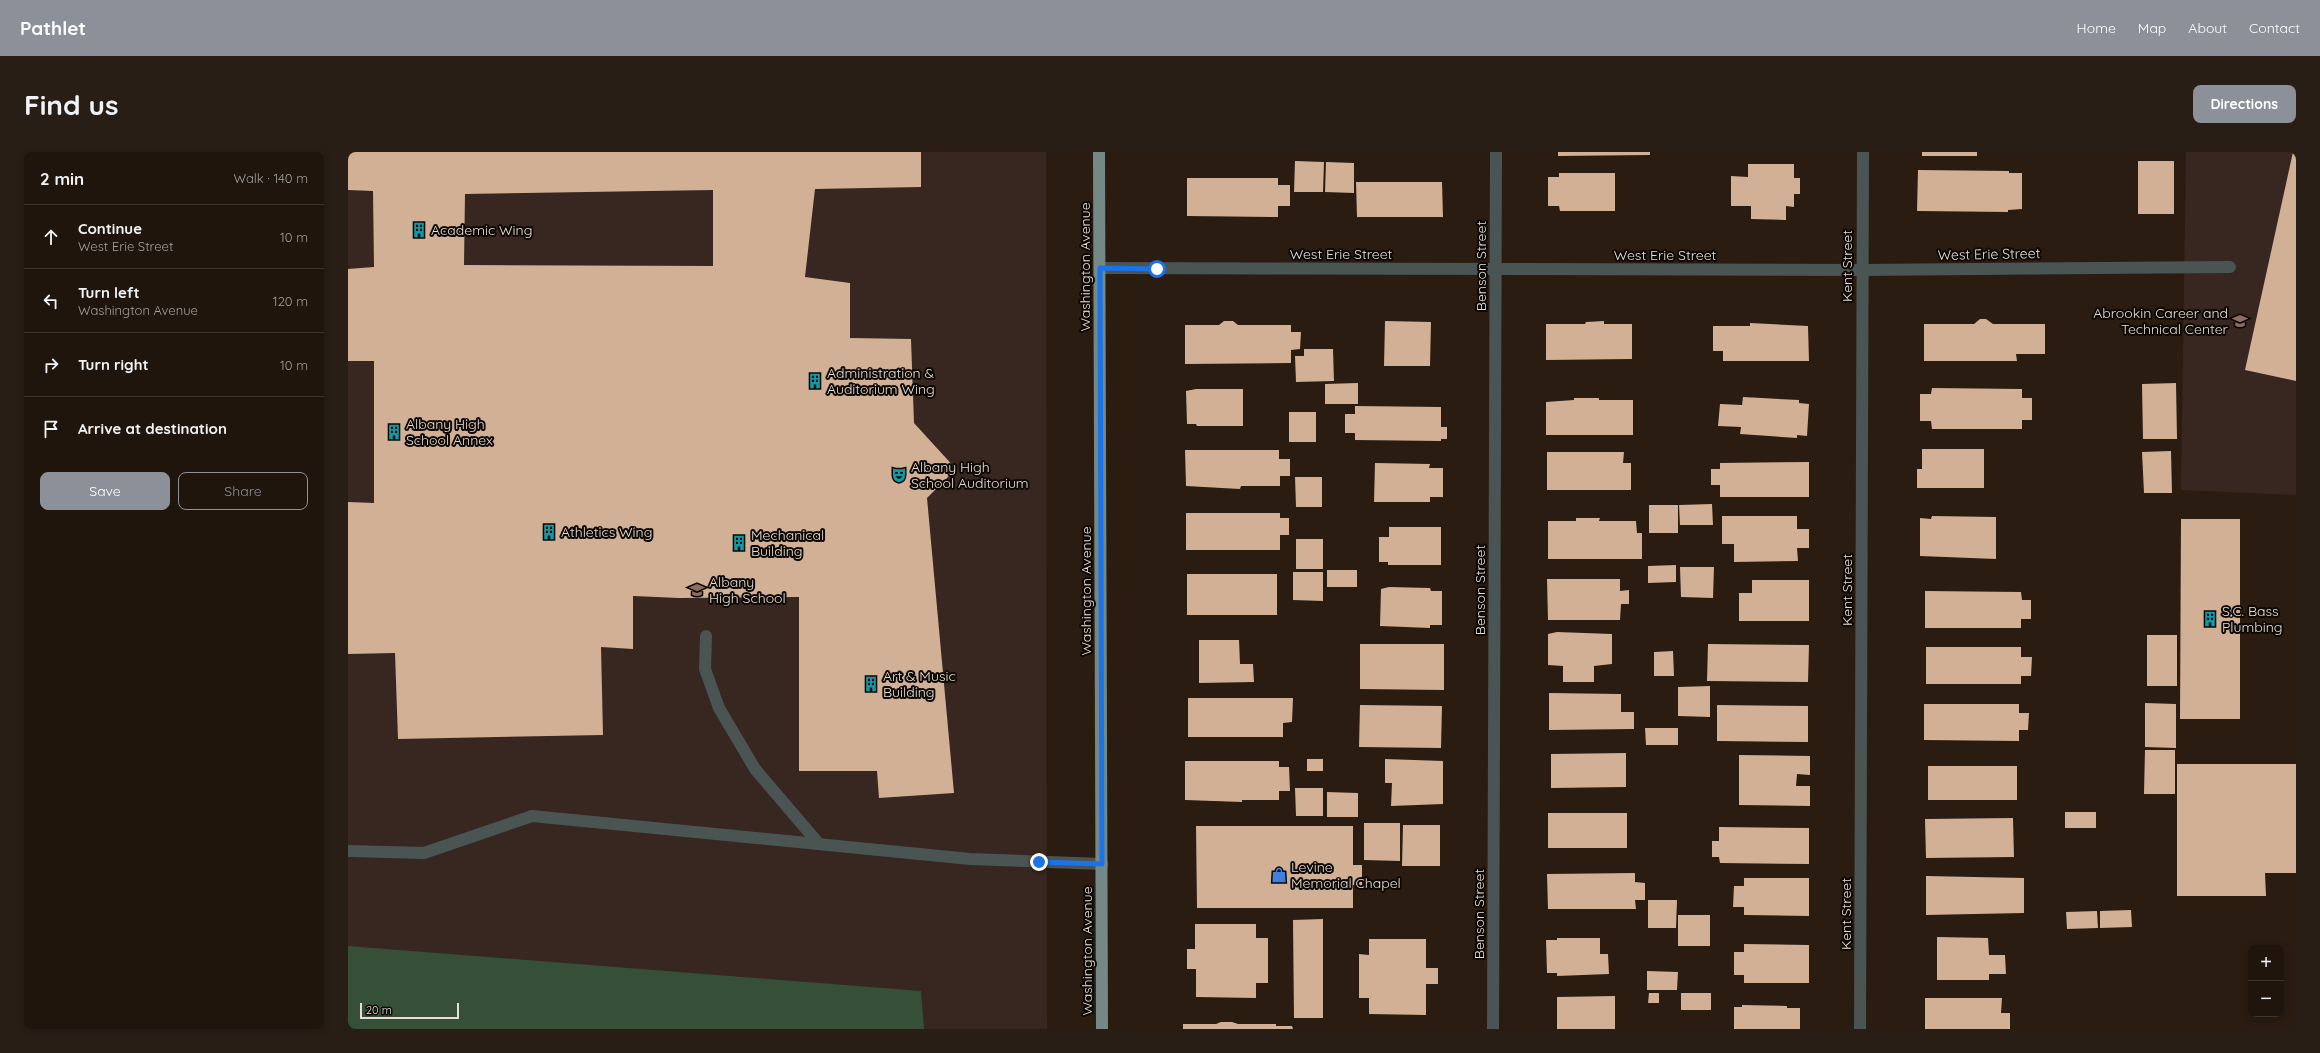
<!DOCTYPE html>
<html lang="en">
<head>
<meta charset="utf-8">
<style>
  :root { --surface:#20150d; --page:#281e16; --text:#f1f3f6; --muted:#a29f9d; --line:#3d342e; --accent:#8c9099 }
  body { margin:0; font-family:Quicksand,sans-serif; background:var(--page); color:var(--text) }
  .controls { position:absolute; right:12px; bottom:12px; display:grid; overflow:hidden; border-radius:8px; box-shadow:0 2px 10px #0003 }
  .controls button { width:36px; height:36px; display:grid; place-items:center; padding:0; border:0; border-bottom:1px solid var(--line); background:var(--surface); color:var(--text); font:20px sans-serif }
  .scale { position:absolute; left:12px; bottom:10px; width:99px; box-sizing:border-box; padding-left:4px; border:2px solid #e6ddd6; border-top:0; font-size:11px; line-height:14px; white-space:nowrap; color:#e6ddd6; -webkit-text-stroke:3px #0e0804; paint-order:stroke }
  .stop { position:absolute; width:12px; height:12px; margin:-9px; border:3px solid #1a73e8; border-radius:50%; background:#fff }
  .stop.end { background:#1a73e8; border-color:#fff; box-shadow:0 1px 4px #0008 }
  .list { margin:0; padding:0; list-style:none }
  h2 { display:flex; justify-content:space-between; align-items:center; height:52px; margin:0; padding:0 16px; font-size:17px }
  h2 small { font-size:13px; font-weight:400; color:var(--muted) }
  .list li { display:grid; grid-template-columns:26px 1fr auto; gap:12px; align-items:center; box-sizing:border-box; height:64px; padding:0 16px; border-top:1px solid var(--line) }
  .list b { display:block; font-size:15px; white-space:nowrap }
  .list p { margin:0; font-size:13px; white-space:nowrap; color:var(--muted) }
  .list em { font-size:13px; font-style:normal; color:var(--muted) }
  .actions { display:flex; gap:8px; padding:12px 16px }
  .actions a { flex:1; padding:9px 0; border:1px solid var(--accent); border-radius:8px; text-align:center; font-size:14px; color:var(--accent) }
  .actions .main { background:var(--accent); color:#fff }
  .icon { flex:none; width:22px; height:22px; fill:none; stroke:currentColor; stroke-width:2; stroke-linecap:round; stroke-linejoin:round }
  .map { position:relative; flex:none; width:1948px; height:877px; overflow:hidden; border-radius:8px }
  header { display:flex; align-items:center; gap:24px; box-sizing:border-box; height:56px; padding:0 20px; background:var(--accent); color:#fff }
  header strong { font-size:19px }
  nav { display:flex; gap:22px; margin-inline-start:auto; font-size:14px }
  .intro { display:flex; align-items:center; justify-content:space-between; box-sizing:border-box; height:96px; padding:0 24px }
  h1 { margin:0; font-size:28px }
  .button { padding:10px 18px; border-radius:8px; background:var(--accent); color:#fff; font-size:14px; font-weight:700 }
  main { display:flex; gap:24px; padding:0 24px }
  aside { flex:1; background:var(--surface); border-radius:8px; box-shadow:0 2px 10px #0003 }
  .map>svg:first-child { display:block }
</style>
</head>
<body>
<header>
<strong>Pathlet</strong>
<nav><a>Home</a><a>Map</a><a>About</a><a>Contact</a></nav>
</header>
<div class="intro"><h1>Find us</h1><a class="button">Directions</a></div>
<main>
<aside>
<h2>2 min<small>Walk · 140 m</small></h2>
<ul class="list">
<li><svg class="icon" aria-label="ahead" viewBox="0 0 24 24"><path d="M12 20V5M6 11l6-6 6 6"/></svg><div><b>Continue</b><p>West Erie Street</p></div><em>10 m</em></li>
<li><svg class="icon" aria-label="left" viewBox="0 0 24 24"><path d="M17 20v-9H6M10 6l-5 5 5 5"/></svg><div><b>Turn left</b><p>Washington Avenue</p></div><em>120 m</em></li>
<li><svg class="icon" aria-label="right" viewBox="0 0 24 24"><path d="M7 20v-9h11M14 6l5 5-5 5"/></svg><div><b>Turn right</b></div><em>10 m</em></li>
<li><svg class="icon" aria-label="arrive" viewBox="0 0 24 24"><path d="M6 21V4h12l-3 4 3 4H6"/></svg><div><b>Arrive at destination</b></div></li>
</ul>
<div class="actions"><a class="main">Save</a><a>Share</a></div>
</aside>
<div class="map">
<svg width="1948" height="877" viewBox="0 0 1948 877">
  <rect width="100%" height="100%" fill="#2a1c11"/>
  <!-- education -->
  <g fill="#382620">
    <polygon points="0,0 698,0 699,877 0,877"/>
    <polygon points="1838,0 1948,0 1948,343 1833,338"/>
  </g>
  <!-- green -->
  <polygon fill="#355037" points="0,794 573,839 576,877 0,877"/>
  <!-- building -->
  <g fill="#d1b096" fill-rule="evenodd">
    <path d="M0,0H573V35L467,37L457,125L502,131V186L563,187L566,271L608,317L579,346L606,641L531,646L529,619H451V445L331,446L285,444V497L253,495L255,583L50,587L47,501L0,502V350L26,351V209H0V117L26,115L25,39L0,38ZM365,38V114L116,113L117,42Z"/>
    <polygon points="1210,0 1302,0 1302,3 1210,4"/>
    <rect x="1574" y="0" width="55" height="4"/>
    <polygon points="1945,0 1948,0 1948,229 1897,218"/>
    <polygon points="947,9 976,10 975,40 946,40"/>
    <rect x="1790" y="9" width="36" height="53"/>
    <polygon points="978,10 1006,11 1006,41 977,40"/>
    <polygon points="1400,12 1446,12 1446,26 1452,26 1452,42 1446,42 1446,55 1438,54 1438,68 1403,67 1403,54 1383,54 1383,24 1400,25"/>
    <polygon points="1570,18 1661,19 1661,21 1674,21 1674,57 1660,58 1660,60 1569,59"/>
    <polygon points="1211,21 1267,21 1267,59 1212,59 1211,54 1200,54 1200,25 1211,25"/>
    <polygon points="839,26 930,26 930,33 942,33 942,54 930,54 930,65 839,64"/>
    <polygon points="1008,30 1094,30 1095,65 1009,65"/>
    <polygon points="1632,167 1638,167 1645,172 1697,172 1697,202 1668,202 1669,209 1576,209 1576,172 1626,172"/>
    <polygon points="876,169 885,169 890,173 943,173 943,180 953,180 952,197 943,198 943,211 837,212 837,173 871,173"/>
    <polygon points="1037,169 1083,170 1082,214 1036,214"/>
    <polygon points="1256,169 1256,172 1284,172 1284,207 1198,208 1198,172 1237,172 1238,170"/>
    <polygon points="1402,171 1460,174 1461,209 1375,209 1375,199 1365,199 1365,174 1402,174"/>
    <polygon points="956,197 985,197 986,229 948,230 947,204 956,204"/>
    <polygon points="1010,231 1010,252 977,252 977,232"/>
    <polygon points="1828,231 1829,287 1795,287 1794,232"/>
    <polygon points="1584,236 1674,237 1674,246 1684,246 1684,268 1674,268 1674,277 1584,277 1583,269 1572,269 1572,242 1583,242"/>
    <polygon points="848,237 895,237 895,274 849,274 848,272 839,272 838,239"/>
    <polygon points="1395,245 1451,248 1451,251 1461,252 1459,284 1449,283 1449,286 1392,282 1393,275 1370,274 1372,252 1394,253"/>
    <polygon points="1226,246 1251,246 1251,248 1285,248 1285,283 1198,283 1198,250 1226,248"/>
    <polygon points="1007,254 1093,255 1093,275 1099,275 1099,287 1093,287 1093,289 1007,288 1007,281 997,281 997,262 1007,262"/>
    <rect x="941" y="260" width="27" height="30"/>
    <polygon points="1574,297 1636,297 1636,336 1569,336 1569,317 1574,317"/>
    <polygon points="837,298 931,298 931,307 942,307 942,324 932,324 932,334 893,334 892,337 838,334"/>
    <polygon points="1823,299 1824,341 1796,341 1794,300"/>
    <polygon points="1199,300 1276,300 1275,311 1283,311 1283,338 1199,338"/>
    <polygon points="1461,310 1461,345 1372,345 1372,333 1363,333 1363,317 1372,317 1372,311"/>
    <polygon points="1027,311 1082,312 1081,316 1095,316 1095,345 1082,345 1082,350 1026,350"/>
    <polygon points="947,325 974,325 974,355 948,355"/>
    <polygon points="1364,352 1365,373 1332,373 1331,353"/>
    <rect x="1301" y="353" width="29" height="28"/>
    <polygon points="838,361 932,361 932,366 941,366 941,383 932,383 932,398 838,398"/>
    <polygon points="1374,364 1449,364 1449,377 1461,377 1461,396 1449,396 1450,409 1386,410 1386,392 1374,392"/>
    <polygon points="1584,364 1648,365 1648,407 1572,404 1572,366 1583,367"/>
    <polygon points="1228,366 1252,366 1251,369 1288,369 1289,381 1294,381 1294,407 1200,407 1200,369 1228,369"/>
    <polygon points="1833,367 1892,367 1892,567 1832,567"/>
    <polygon points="1041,375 1093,375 1093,413 1040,413 1040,410 1031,410 1031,385 1041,385"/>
    <rect x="948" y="387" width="27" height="30"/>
    <polygon points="1328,413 1328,430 1300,431 1300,414"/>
    <polygon points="1332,415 1366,415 1365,446 1333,445"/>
    <rect x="979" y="418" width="30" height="17"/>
    <polygon points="945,420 975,420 975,449 945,448"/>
    <rect x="839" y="422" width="90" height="41"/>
    <polygon points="1199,427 1272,427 1272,439 1281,438 1281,452 1273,452 1272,468 1200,468"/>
    <polygon points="1404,428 1461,428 1461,469 1391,469 1391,441 1404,441"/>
    <polygon points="1041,435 1082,436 1083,439 1094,439 1094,473 1082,473 1082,476 1032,474 1033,437"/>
    <polygon points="1577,439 1673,440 1674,448 1683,448 1683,467 1673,467 1673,476 1577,476"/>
    <polygon points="1209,480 1264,482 1264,512 1246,514 1246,530 1215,530 1215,514 1200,513 1200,482"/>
    <rect x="1799" y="483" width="30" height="51"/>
    <polygon points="851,488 891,488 892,512 905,512 906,530 851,531"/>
    <polygon points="1012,492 1096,492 1096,538 1012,537"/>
    <polygon points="1360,492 1461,493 1460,530 1359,529"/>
    <polygon points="1578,495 1673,495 1673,505 1684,505 1683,524 1673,524 1673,532 1578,532"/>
    <polygon points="1325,499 1326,524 1306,524 1306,500"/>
    <polygon points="1362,534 1362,565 1330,564 1330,535"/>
    <polygon points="1201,541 1273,542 1273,560 1286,560 1286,577 1201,578"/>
    <polygon points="840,546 945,546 944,570 935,571 935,585 840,585"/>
    <polygon points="1797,551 1828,552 1828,596 1797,595"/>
    <polygon points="1576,552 1671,552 1671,561 1681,561 1680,578 1671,578 1671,589 1576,588"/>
    <polygon points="1012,553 1094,554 1093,596 1011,595"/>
    <polygon points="1369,553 1460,554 1460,590 1369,589"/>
    <polygon points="1297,576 1330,576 1330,593 1298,593"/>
    <polygon points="1797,598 1827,598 1827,642 1796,642"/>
    <polygon points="1278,601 1278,635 1203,636 1203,602"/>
    <polygon points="1391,603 1462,604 1462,623 1449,622 1448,634 1462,634 1462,654 1391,653"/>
    <rect x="959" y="607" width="16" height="12"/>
    <polygon points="1037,607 1095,609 1095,652 1043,654 1044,631 1037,631"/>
    <polygon points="837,609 931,609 931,615 941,615 942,639 931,639 931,648 894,648 894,650 837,648"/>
    <polygon points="1829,612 1948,612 1948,721 1917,721 1918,744 1829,744"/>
    <rect x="1580" y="614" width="89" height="34"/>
    <polygon points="947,636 975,636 975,664 948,664"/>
    <polygon points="979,640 1010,641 1010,665 979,665"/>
    <rect x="1717" y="660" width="31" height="16"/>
    <rect x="1200" y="661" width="79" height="35"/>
    <polygon points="1665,666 1666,705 1578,706 1577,667"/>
    <polygon points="1016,671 1052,671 1052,709 1016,708"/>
    <polygon points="1055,673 1092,673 1092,714 1054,714"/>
    <polygon points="848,674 1005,674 1005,713 1014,713 1014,734 1005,733 1005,756 849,756"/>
    <polygon points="1371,675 1461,676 1461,712 1372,711 1371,705 1364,705 1364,689 1371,689"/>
    <polygon points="1287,721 1287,730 1297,731 1297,748 1287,748 1288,757 1200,757 1199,722"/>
    <polygon points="1578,724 1676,726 1676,761 1578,763"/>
    <polygon points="1396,726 1461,726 1461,764 1396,763 1396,755 1385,755 1386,734 1396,734"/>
    <polygon points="1300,748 1329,748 1328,776 1300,776"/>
    <polygon points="1783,758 1784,775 1752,776 1752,759"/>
    <polygon points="1749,759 1750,776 1719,777 1718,760"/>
    <rect x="1330" y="763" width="32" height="31"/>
    <polygon points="975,767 975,866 946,866 945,768"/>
    <polygon points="847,772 908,772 908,786 920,786 920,831 908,831 908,846 848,845 848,817 839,817 839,797 847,797"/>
    <polygon points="1589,785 1640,786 1641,803 1657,803 1658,822 1641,822 1641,828 1589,828"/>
    <polygon points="1209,786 1252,786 1252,802 1260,802 1261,822 1209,824 1209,821 1199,821 1198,788 1209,788"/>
    <polygon points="1021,787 1078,787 1078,816 1090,816 1090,832 1078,832 1078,863 1021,862 1021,846 1011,846 1011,802 1021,803"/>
    <polygon points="1396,792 1461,793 1461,831 1396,831 1396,823 1386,823 1386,800 1396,800"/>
    <polygon points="1299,819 1330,820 1329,838 1299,838"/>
    <polygon points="1301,841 1311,841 1311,851 1300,851"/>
    <rect x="1333" y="841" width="30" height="17"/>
    <polygon points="1267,844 1267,877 1209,877 1209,845"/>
    <polygon points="1577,846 1654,846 1653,861 1662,861 1662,877 1577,877"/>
    <polygon points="1394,853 1439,854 1439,856 1452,856 1452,877 1386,877 1386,855 1394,855"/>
    <polygon points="873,870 884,870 890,872 928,872 928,874 944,874 945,877 835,877 835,872 868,872"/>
  </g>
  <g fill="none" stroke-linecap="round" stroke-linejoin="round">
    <!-- minor -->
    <g stroke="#4a5453" stroke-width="12">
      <polyline points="752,116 1514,118 1882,115"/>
      <polyline points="358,484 357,517 371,556 407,617 471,692"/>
      <polyline points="0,699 76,701 184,664 622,707 754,712"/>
      <polyline points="1145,877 1148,0"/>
      <polyline points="1512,877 1515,0"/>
    </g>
    <!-- major -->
    <polyline stroke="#748986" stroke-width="12" points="751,0 754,877"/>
  </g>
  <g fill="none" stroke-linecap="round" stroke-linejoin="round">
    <!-- route -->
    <polyline stroke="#1a73e8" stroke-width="5" points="691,710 754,712 752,116 809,117"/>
  </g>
  <!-- icons -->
  <defs>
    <g id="building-bare" transform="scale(1.2)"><path d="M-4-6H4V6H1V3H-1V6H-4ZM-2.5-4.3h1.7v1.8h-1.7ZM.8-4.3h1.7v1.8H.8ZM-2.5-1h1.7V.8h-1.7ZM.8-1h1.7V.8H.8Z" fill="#0f9aa8" stroke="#0e0804" stroke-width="2.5" paint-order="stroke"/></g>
    <g id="school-bare" transform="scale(1.2)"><path d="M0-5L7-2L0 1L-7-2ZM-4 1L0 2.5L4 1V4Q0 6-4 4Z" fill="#8d6e63" stroke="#0e0804" stroke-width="2.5" paint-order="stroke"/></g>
    <g id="theatre-bare" transform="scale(1.2)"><path d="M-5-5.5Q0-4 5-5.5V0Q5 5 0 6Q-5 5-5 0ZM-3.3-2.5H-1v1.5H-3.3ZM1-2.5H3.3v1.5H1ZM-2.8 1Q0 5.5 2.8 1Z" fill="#0f9aa8" stroke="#0e0804" stroke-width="2.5" paint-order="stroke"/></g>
    <g id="shop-bare" transform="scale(1.2)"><path d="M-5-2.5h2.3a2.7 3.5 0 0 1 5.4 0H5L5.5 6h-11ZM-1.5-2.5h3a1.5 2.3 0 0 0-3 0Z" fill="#3f7fe0" stroke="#0e0804" stroke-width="2.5" paint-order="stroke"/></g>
  </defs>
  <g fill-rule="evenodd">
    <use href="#building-bare" x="71" y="78"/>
    <use href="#school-bare" x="1892" y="169"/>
    <use href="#building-bare" x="467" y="229"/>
    <use href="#building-bare" x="46" y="280"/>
    <use href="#theatre-bare" x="551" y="323"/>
    <use href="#building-bare" x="201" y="380"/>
    <use href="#building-bare" x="391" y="391"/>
    <use href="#school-bare" x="349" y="438"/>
    <use href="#building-bare" x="1862" y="467"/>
    <use href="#building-bare" x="523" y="532"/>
    <use href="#shop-bare" x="931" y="723"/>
  </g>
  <g text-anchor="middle" stroke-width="4" stroke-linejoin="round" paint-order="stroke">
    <!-- poi labels -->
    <g font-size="14" fill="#e6ddd6" stroke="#0e0804" text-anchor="start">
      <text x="83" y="83">Academic Wing</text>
      <text x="1880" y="166" text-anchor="end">Abrookin Career and<tspan x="1880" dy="16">Technical Center</tspan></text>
      <text x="479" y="226">Administration &amp;<tspan x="479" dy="16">Auditorium Wing</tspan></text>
      <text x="58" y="277">Albany High<tspan x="58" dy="16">School Annex</tspan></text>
      <text x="563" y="320">Albany High<tspan x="563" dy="16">School Auditorium</tspan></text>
      <text x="213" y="385">Athletics Wing</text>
      <text x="403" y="388">Mechanical<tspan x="403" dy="16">Building</tspan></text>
      <text x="361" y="435">Albany<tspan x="361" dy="16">High School</tspan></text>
      <text x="1874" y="464">S.C. Bass<tspan x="1874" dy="16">Plumbing</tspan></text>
      <text x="535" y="529">Art &amp; Music<tspan x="535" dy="16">Building</tspan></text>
      <text x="943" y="720">Levine<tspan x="943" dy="16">Memorial Chapel</tspan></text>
    </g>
    <!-- street labels -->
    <g font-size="14" fill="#e6ddd6" stroke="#0e0804">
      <text x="993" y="107">West Erie Street</text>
      <text transform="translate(1641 102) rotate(-1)" y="5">West Erie Street</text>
      <text x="1317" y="108">West Erie Street</text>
      <text transform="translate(1133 114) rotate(-90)" y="5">Benson Street</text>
      <text transform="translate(1499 114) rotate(-90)" y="5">Kent Street</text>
      <text transform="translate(737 115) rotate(-90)" y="5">Washington Avenue</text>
      <text transform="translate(1132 438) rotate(-90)" y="5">Benson Street</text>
      <text transform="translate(1499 438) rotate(-90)" y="5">Kent Street</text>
      <text transform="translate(738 439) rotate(-90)" y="5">Washington Avenue</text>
      <text transform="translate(1131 762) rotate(-90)" y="5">Benson Street</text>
      <text transform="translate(1498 762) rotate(-90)" y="5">Kent Street</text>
      <text transform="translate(739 799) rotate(-90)" y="5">Washington Avenue</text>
    </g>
  </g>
</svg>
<div class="controls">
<button>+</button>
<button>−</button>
</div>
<div class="scale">20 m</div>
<div class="stop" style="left:809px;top:117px"></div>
<div class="stop end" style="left:691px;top:710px"></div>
</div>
</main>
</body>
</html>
